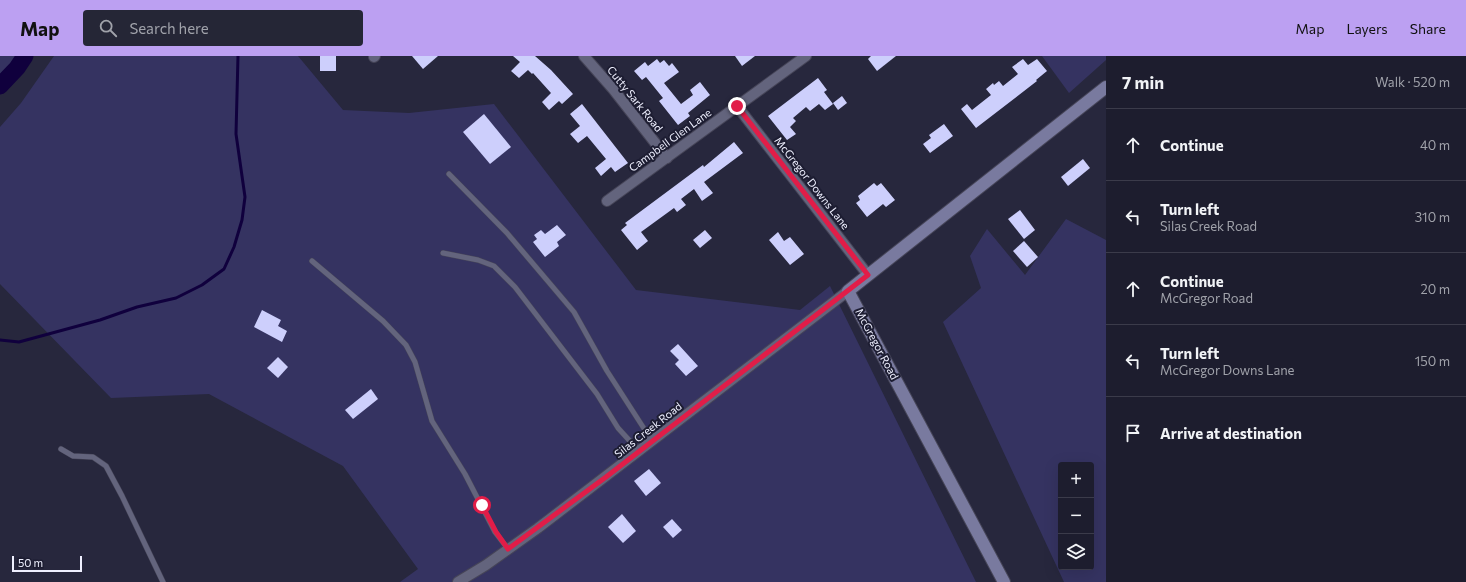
<!DOCTYPE html>
<html lang="en">
<head>
<meta charset="utf-8">
<style>
  :root { --surface:#1d1d2e; --page:#252636; --text:#f1f3f6; --muted:#a0a2aa; --line:#3b3b4a; --accent:#bca0f2 }
  body { margin:0; font-family:Commissioner,sans-serif; background:var(--page); color:var(--text) }
  .controls { position:absolute; right:12px; bottom:12px; display:grid; overflow:hidden; border-radius:4px; box-shadow:0 4px 16px #0002 }
  .controls button { width:36px; height:36px; display:grid; place-items:center; padding:0; border:0; border-bottom:1px solid var(--line); background:var(--surface); color:var(--text); font:20px sans-serif }
  .scale { position:absolute; left:12px; bottom:10px; width:70px; box-sizing:border-box; padding-left:4px; border:2px solid #eff0ff; border-top:0; font-size:11px; line-height:14px; white-space:nowrap; color:#eff0ff; -webkit-text-stroke:3px #1d1d32; paint-order:stroke }
  .stop { position:absolute; width:12px; height:12px; margin:-9px; border:3px solid #e11d48; border-radius:50%; background:#fff }
  .stop.end { background:#e11d48; border-color:#fff; box-shadow:0 1px 4px #0008 }
  .list { margin:0; padding:0; list-style:none }
  h2 { display:flex; justify-content:space-between; align-items:center; height:52px; margin:0; padding:0 16px; font-size:17px }
  h2 small { font-size:13px; font-weight:400; color:var(--muted) }
  .list li { display:grid; grid-template-columns:26px 1fr auto; gap:12px; align-items:center; box-sizing:border-box; height:72px; padding:0 16px; border-top:1px solid var(--line) }
  .list b { display:block; font-size:15px; white-space:nowrap }
  .list p { margin:0; font-size:13px; white-space:nowrap; color:var(--muted) }
  .list em { font-size:13px; font-style:normal; color:var(--muted) }
  .icon { flex:none; width:22px; height:22px; fill:none; stroke:currentColor; stroke-width:2; stroke-linecap:round; stroke-linejoin:round }
  .map { position:relative; flex:none; width:1106px; height:526px; overflow:hidden }
  header { display:flex; align-items:center; gap:24px; box-sizing:border-box; height:56px; padding:0 20px; background:var(--accent); color:#111 }
  header strong { font-size:19px }
  nav { display:flex; gap:22px; margin-inline-start:auto; font-size:14px }
  .search { width:280px; height:36px; background:var(--page); display:flex; align-items:center; gap:10px; box-sizing:border-box; padding:0 14px; border-radius:4px; color:var(--muted); font-size:15px }
  main { display:flex }
  aside { flex:1; background:var(--surface) }
  .map>svg:first-child { display:block }
</style>
</head>
<body>
<header>
<strong>Map</strong>
<div class="search"><svg class="icon" aria-label="search" viewBox="0 0 24 24"><circle cx="10" cy="10" r="6"/><path d="M15 15l6 6"/></svg>Search here</div>
<nav><a>Map</a><a>Layers</a><a>Share</a></nav>
</header>
<main>
<div class="map">
<svg width="1106" height="526" viewBox="0 0 1106 526">
  <rect width="100%" height="100%" fill="#27273d"/>
  <!-- green -->
  <g fill="#353361" fill-rule="evenodd">
    <polygon points="0,0 18,0 0,21"/>
    <polygon points="54,0 298,0 343,54 409,57 494,48 636,234 800,254 830,230 976,526 400,526 418,513 343,410 209,338 111,342 0,228 0,71 21,47"/>
    <polygon points="1042,0 1106,0 1106,4 1069,37"/>
    <path d="M1066,163L1106,184V526H1064L943,266L981,232L970,200L987,173L1025,219ZM1061,409H1091V511H1061Z"/>
  </g>
  <g fill="none" stroke-linecap="round" stroke-linejoin="round">
    <!-- stream -->
    <polyline stroke="#10003d" stroke-width="3" points="0,284 19,286 100,264 137,251 176,242 202,229 224,213 234,191 242,164 245,141 236,78 238,0"/>
    <!-- river -->
    <polyline stroke="#10003d" stroke-width="17" points="0,30 17,12 25,0"/>
  </g>
  <!-- building -->
  <g fill="#cdcffc">
    <rect x="320" y="0" width="16" height="15"/>
    <polygon points="412,0 438,0 423,13"/>
    <polygon points="513,0 535,0 551,14 573,38 562,48 559,45 549,54 542,46 551,37 533,17 532,18 528,14 519,22 511,15 520,6"/>
    <polygon points="735,0 755,0 742,10"/>
    <polygon points="871,0 896,0 877,15 868,3"/>
    <polygon points="657,3 660,7 664,4 669,10 672,7 679,16 664,27 681,48 693,39 690,34 700,26 710,39 688,57 690,60 678,69 659,45 663,42 646,21 642,24 634,15 645,6 648,10"/>
    <polygon points="1023,3 1028,9 1037,3 1047,15 1036,24 1037,25 976,72 961,53 967,48 972,54 991,39 986,33 993,27 994,29 999,25 1003,30 1018,18 1012,11"/>
    <polygon points="818,22 827,34 824,36 833,48 825,54 819,48 810,55 806,51 793,62 796,65 790,71 796,78 787,84 768,60"/>
    <polygon points="842,40 847,47 838,54 833,47"/>
    <polygon points="582,48 628,107 615,116 611,111 601,120 595,112 606,103 587,80 578,87 570,78 580,70 570,58"/>
    <polygon points="484,58 511,91 490,108 463,76"/>
    <polygon points="944,68 953,80 930,97 923,88 931,82 929,79"/>
    <polygon points="734,86 743,97 704,126 713,137 702,145 694,133 681,143 686,149 677,156 674,152 641,176 648,185 637,194 621,174 627,169 625,167 703,109 704,111"/>
    <polygon points="1083,103 1090,112 1068,130 1061,121"/>
    <polygon points="874,127 877,130 881,127 895,144 886,151 883,148 867,161 856,147 860,144 858,140"/>
    <polygon points="1020,154 1035,174 1024,183 1008,163"/>
    <polygon points="557,169 566,179 557,186 559,190 545,201 533,186 537,183 534,179 541,174 545,178"/>
    <polygon points="705,174 712,182 700,192 693,184"/>
    <polygon points="778,176 784,185 790,181 804,198 790,209 769,184"/>
    <polygon points="1024,185 1038,201 1027,211 1013,195"/>
    <polygon points="262,254 281,264 278,270 287,275 282,286 254,271"/>
    <polygon points="678,288 698,310 686,320 675,308 679,304 670,295"/>
    <polygon points="278,301 288,311 278,322 267,312"/>
    <polygon points="371,333 378,343 353,363 345,354"/>
    <polygon points="649,413 661,427 646,440 634,425"/>
    <polygon points="622,458 636,475 623,487 608,471"/>
    <polygon points="672,463 682,474 673,482 663,471"/>
  </g>
  <g fill="none" stroke-linecap="round" stroke-linejoin="round">
    <!-- lane casing -->
    <g stroke="#464558" stroke-width="6">
      <g id="lane">
        <polyline points="449,118 507,177 574,256 607,315 652,385"/>
        <polyline points="443,197 478,204 494,210 515,231 597,338 618,372 639,395"/>
        <polyline points="312,205 383,265 406,289 415,306 432,365 465,418 495,476 508,493"/>
        <polyline points="61,393 73,400 93,401 106,410 122,440 163,526"/>
      </g>
    </g>
    <!-- street casing -->
    <g stroke="#464558" stroke-width="12">
      <g id="street">
        <polyline points="584,0 613,33 667,102"/>
        <polyline points="374,1 375,0"/>
        <polyline points="737,50 868,219"/>
        <polyline points="607,145 806,0"/>
        <polyline points="458,526 486,509 538,472 848,235"/>
      </g>
    </g>
    <!-- secondary casing -->
    <g stroke="#464558" stroke-width="14">
      <polyline id="secondary" points="1004,526 848,235 1106,31"/>
    </g>
    <!-- lane -->
    <use href="#lane" stroke="#63647d" stroke-width="5"/>
    <!-- street -->
    <use href="#street" stroke="#63647d" stroke-width="10"/>
    <!-- secondary -->
    <use href="#secondary" stroke="#797a9f" stroke-width="12"/>
  </g>
  <g fill="none" stroke-linecap="round" stroke-linejoin="round">
    <!-- route -->
    <polyline stroke="#e11d48" stroke-width="5" points="482,449 496,476 508,493 606,421 868,219 737,50"/>
  </g>
  <g text-anchor="middle" stroke-width="4" stroke-linejoin="round" paint-order="stroke">
    <!-- street labels -->
    <g font-size="11" fill="#eff0ff" stroke="#1d1d32">
      <text transform="translate(635 43) rotate(51)" y="4">Cutty Sark Road</text>
      <text transform="translate(670 84) rotate(-36)" y="4">Campbell Glen Lane</text>
      <text transform="translate(812 127) rotate(52)" y="4">McGregor Downs Lane</text>
      <text transform="translate(877 288) rotate(62)" y="4">McGregor Road</text>
      <text transform="translate(648 374) rotate(-38)" y="4">Silas Creek Road</text>
    </g>
  </g>
</svg>
<div class="controls">
<button>+</button>
<button>−</button>
<button><svg class="icon" aria-label="layers" viewBox="0 0 24 24"><path d="M12 4l9 5-9 5-9-5zM3 14l9 5 9-5"/></svg></button>
</div>
<div class="scale">50 m</div>
<div class="stop" style="left:482px;top:449px"></div>
<div class="stop end" style="left:737px;top:50px"></div>
</div>
<aside>
<h2>7 min<small>Walk · 520 m</small></h2>
<ul class="list">
<li><svg class="icon" aria-label="ahead" viewBox="0 0 24 24"><path d="M12 20V5M6 11l6-6 6 6"/></svg><div><b>Continue</b></div><em>40 m</em></li>
<li><svg class="icon" aria-label="left" viewBox="0 0 24 24"><path d="M17 20v-9H6M10 6l-5 5 5 5"/></svg><div><b>Turn left</b><p>Silas Creek Road</p></div><em>310 m</em></li>
<li><svg class="icon" aria-label="ahead" viewBox="0 0 24 24"><path d="M12 20V5M6 11l6-6 6 6"/></svg><div><b>Continue</b><p>McGregor Road</p></div><em>20 m</em></li>
<li><svg class="icon" aria-label="left" viewBox="0 0 24 24"><path d="M17 20v-9H6M10 6l-5 5 5 5"/></svg><div><b>Turn left</b><p>McGregor Downs Lane</p></div><em>150 m</em></li>
<li><svg class="icon" aria-label="arrive" viewBox="0 0 24 24"><path d="M6 21V4h12l-3 4 3 4H6"/></svg><div><b>Arrive at destination</b></div></li>
</ul>
</aside>
</main>
</body>
</html>
